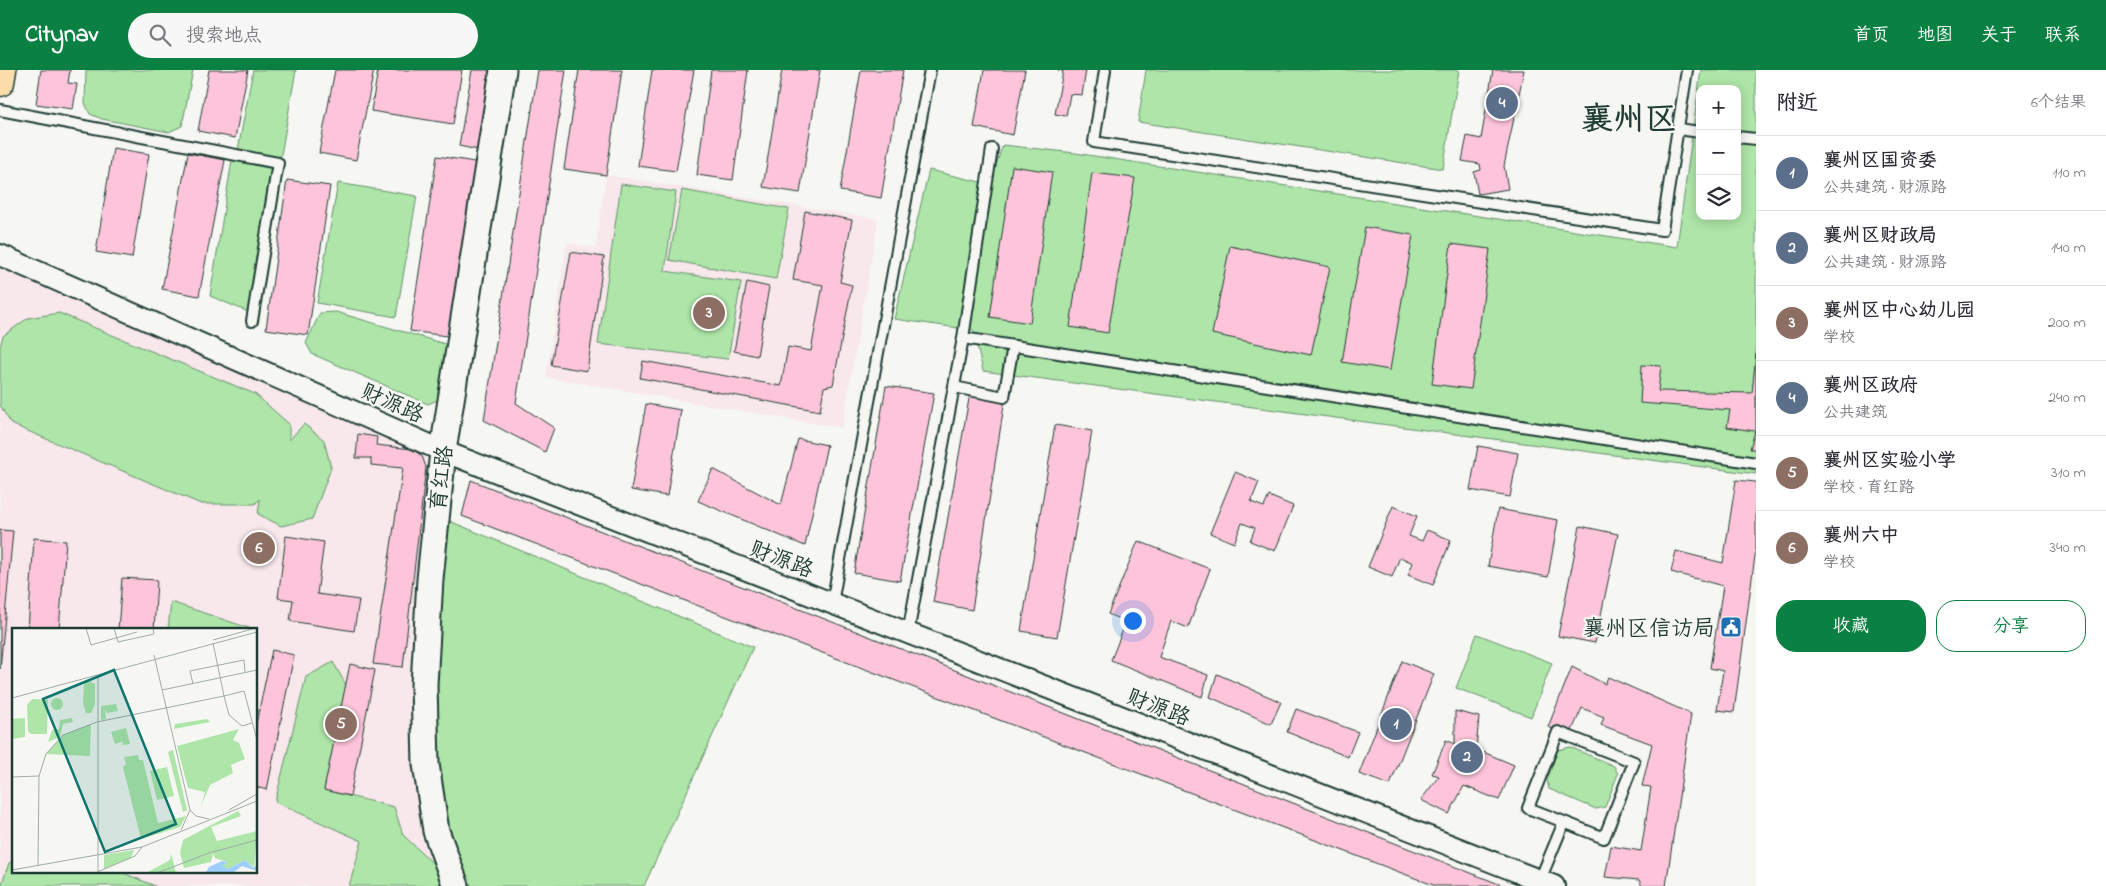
<!DOCTYPE html>
<html lang="zh">
<head>
<meta charset="utf-8">
<style>
  :root { --surface:#fff; --page:#f7f7f7; --text:#2b2b33; --muted:#7c7c81; --line:#e1e1e2; --accent:#0b8043 }
  body { margin:0; font-family:"Indie Flower","LXGW WenKai TC",sans-serif; background:var(--page); color:var(--text) }
  .controls { position:absolute; right:15px; top:15px; display:grid; overflow:hidden; border-radius:10px; box-shadow:0 2px 12px #0003 }
  .controls button { width:45px; height:45px; display:grid; place-items:center; padding:0; border:0; border-bottom:1px solid var(--line); background:var(--surface); color:var(--text); font:25px sans-serif }
  .you { position:absolute; left:1132px; top:550px; width:18px; height:18px; margin:-12px; border:4px solid #fff; border-radius:50%; background:#1a73e8; box-shadow:0 0 0 8px #1a73e833 }
  .badge { display:grid; place-items:center; width:32px; height:32px; border-radius:50%; background:var(--accent); color:#fff; font-size:16px; font-weight:700 }
  .pin { position:absolute; translate:-50% -50%; border:2px solid #fff; box-shadow:0 1px 5px #0006 }
  .list { margin:0; padding:0; list-style:none }
  h2 { display:flex; justify-content:space-between; align-items:center; height:65px; margin:0; padding:0 20px; font-size:21px }
  h2 small { font-size:16px; font-weight:400; color:var(--muted) }
  .list li { display:grid; grid-template-columns:32px 1fr auto; gap:15px; align-items:center; box-sizing:border-box; height:75px; padding:0 20px; border-top:1px solid var(--line) }
  .list b { display:block; font-size:19px; white-space:nowrap }
  .list p { margin:0; font-size:16px; white-space:nowrap; color:var(--muted) }
  .list em { font-size:16px; font-style:normal; color:var(--muted) }
  .actions { display:flex; gap:10px; padding:15px 20px }
  .actions a { flex:1; padding:11px 0; border:1px solid var(--accent); border-radius:20px; text-align:center; font-size:18px; color:var(--accent) }
  .actions .main { background:var(--accent); color:#fff }
  .icon { flex:none; width:28px; height:28px; fill:none; stroke:currentColor; stroke-width:2; stroke-linecap:round; stroke-linejoin:round }
  .map { position:relative; flex:none; width:1756px; height:816px; overflow:hidden }
  header { display:flex; align-items:center; gap:30px; box-sizing:border-box; height:70px; padding:0 25px; background:var(--accent); color:#fff }
  header strong { font-size:24px }
  nav { display:flex; gap:28px; margin-inline-start:auto; font-size:18px }
  .search { width:350px; height:45px; background:var(--page); display:flex; align-items:center; gap:12px; box-sizing:border-box; padding:0 18px; border-radius:28px; color:var(--muted); font-size:19px }
  main { display:flex }
  aside { flex:1; background:var(--surface) }
  .map>svg:first-child { display:block }
</style>
</head>
<body>
<header>
<strong>Citynav</strong>
<div class="search"><svg class="icon" aria-label="search" viewBox="0 0 24 24"><circle cx="10" cy="10" r="6"/><path d="M15 15l6 6"/></svg>搜索地点</div>
<nav><a>首页</a><a>地图</a><a>关于</a><a>联系</a></nav>
</header>
<main>
<div class="map">
<svg width="1756" height="816" viewBox="0 0 1756 816">
  <rect width="100%" height="100%" fill="#f6f6f2"/>
  <filter id="ink" filterUnits="userSpaceOnUse"><feTurbulence type="fractalNoise" baseFrequency=".02" numOctaves="2"/><feDisplacementMap in="SourceGraphic" scale="10" xChannelSelector="R" yChannelSelector="G"/><feConvolveMatrix kernelMatrix="1 2 1 2 8 2 1 2 1" color-interpolation-filters="sRGB"/></filter>
  <g filter="url(#ink)">
    <!-- built -->
    <g fill="#f8e7eb" fill-rule="evenodd">
      <polygon points="606,105 878,149 842,358 546,307 567,173 596,178"/>
      <path d="M0,185L443,381L456,816H0ZM14,560H256V802H14Z"/>
    </g>
    <!-- green -->
    <g fill="#aee5a8" stroke="#66916e" fill-rule="evenodd">
      <polygon points="86,0 193,0 182,56 169,62 102,49 90,44 85,33"/>
      <polygon points="253,0 296,0 253,244 210,226 233,84 237,85"/>
      <polygon points="1146,0 1459,0 1443,99 1138,52"/>
      <path d="M1701,0H1756V404L983,301L973,260L894,249L929,100L989,114L1003,75L1075,83L1677,177ZM1700,19H1737V146H1700Z"/>
      <polygon points="338,113 417,126 396,247 317,233"/>
      <polygon points="621,114 676,122 665,201 741,212 728,289 598,274"/>
      <polygon points="682,120 789,139 776,209 669,190"/>
      <polygon points="336,242 445,274 449,279 440,329 428,334 312,284 306,273 320,243"/>
      <polygon points="59,243 255,324 289,354 289,370 304,354 324,370 331,398 312,449 281,456 258,444 260,429 255,434 201,434 11,354 0,335 0,277 3,266 28,248"/>
      <polygon points="435,445 753,577 644,816 456,816 436,761"/>
      <polygon points="171,532 255,560 168,560"/>
      <polygon points="1477,564 1552,593 1531,647 1456,618"/>
      <polygon points="333,592 346,615 324,720 394,737 403,765 438,798 440,816 349,816 362,771 275,732 306,607"/>
      <polygon points="1570,677 1614,696 1618,704 1605,737 1596,739 1549,719 1547,710 1558,680"/>
      <polygon points="14,790 14,802 121,802 155,816 1,816 9,793"/>
    </g>
    <!-- building -->
    <g fill="#fec5da" stroke="#1f3d34">
      <polygon points="41,0 70,0 68,13 77,14 73,39 36,34"/>
      <polygon points="209,0 248,0 235,68 198,61"/>
      <polygon points="335,0 374,0 356,90 319,83"/>
      <polygon points="378,0 462,0 453,54 371,41"/>
      <polygon points="472,0 496,0 483,81 459,76"/>
      <polygon points="538,0 566,0 516,333 554,358 545,382 484,350"/>
      <polygon points="579,0 622,0 606,105 564,99"/>
      <polygon points="652,0 694,0 676,101 638,96"/>
      <polygon points="711,0 748,0 733,110 697,105"/>
      <polygon points="782,0 820,0 800,123 763,117"/>
      <polygon points="861,0 903,0 881,128 840,121"/>
      <polygon points="984,0 1025,0 1013,65 974,57"/>
      <polygon points="1058,0 1086,0 1082,25 1070,24 1066,46 1055,44 1063,1"/>
      <polygon points="1490,0 1524,0 1504,96 1508,119 1478,124 1474,102 1481,100 1480,94 1462,91 1467,66 1481,69 1493,0"/>
      <polygon points="113,78 149,84 132,188 96,182"/>
      <polygon points="188,83 225,90 199,226 162,219"/>
      <polygon points="437,86 481,93 454,267 410,261"/>
      <polygon points="1012,96 1052,102 1030,253 990,247"/>
      <polygon points="1092,103 1135,108 1108,263 1070,257"/>
      <polygon points="287,110 330,116 308,265 266,259"/>
      <polygon points="805,141 852,150 840,212 852,215 833,315 824,317 820,341 640,308 643,291 781,316 788,277 811,281 823,215 793,210"/>
      <polygon points="1365,157 1413,165 1390,300 1342,292"/>
      <polygon points="1451,174 1490,179 1471,319 1432,314"/>
      <polygon points="1230,176 1330,197 1311,285 1212,264"/>
      <polygon points="571,182 604,187 587,301 551,295"/>
      <polygon points="747,212 769,217 757,286 734,281"/>
      <polygon points="1756,284 1756,379 1750,379 1755,361 1727,357 1730,340 1640,333 1642,295 1661,296 1658,321 1752,323"/>
      <polygon points="886,316 934,323 900,511 854,503"/>
      <polygon points="970,323 1005,329 972,540 933,532"/>
      <polygon points="646,334 681,340 667,426 631,420"/>
      <polygon points="1055,355 1092,361 1057,567 1021,561"/>
      <polygon points="358,364 377,367 376,375 412,379 422,386 426,397 403,597 373,594 403,398 371,395 371,388 356,388"/>
      <polygon points="798,369 827,375 805,476 698,431 713,399 781,435"/>
      <polygon points="1478,376 1518,383 1510,427 1470,420"/>
      <polygon points="1235,402 1259,412 1251,432 1264,437 1269,426 1293,436 1275,481 1250,471 1255,458 1242,453 1234,473 1210,463"/>
      <polygon points="471,410 1504,816 1436,816 462,446"/>
      <polygon points="1736,410 1756,412 1756,478 1734,642 1717,640 1723,601 1710,598 1723,516 1671,502 1676,481 1723,493"/>
      <polygon points="1393,436 1417,446 1409,466 1422,471 1427,460 1451,470 1433,515 1408,505 1413,493 1400,487 1392,507 1368,497"/>
      <polygon points="1498,439 1558,450 1548,507 1488,496"/>
      <polygon points="1580,456 1618,464 1595,573 1558,566"/>
      <polygon points="0,460 13,461 0,599"/>
      <polygon points="286,466 324,472 317,524 359,530 354,561 290,551 293,530 278,528"/>
      <polygon points="34,468 66,471 59,560 28,560"/>
      <polygon points="1138,471 1210,499 1188,558 1171,551 1159,587 1208,605 1202,627 1111,590 1126,552 1108,544"/>
      <polygon points="122,508 157,510 154,560 118,560"/>
      <polygon points="272,580 294,585 267,720 256,717 256,654"/>
      <polygon points="1402,591 1434,604 1390,715 1359,704"/>
      <polygon points="350,594 375,600 350,726 324,720"/>
      <polygon points="1572,597 1605,614 1608,607 1691,644 1666,816 1642,816 1639,810 1605,807 1611,776 1641,781 1651,717 1642,716 1652,674 1601,655 1604,647 1582,638 1570,665 1548,657"/>
      <polygon points="1217,604 1281,632 1271,654 1210,627"/>
      <polygon points="1296,639 1358,662 1348,687 1287,662"/>
      <polygon points="1455,641 1479,647 1476,679 1514,695 1499,730 1464,716 1449,744 1421,730 1439,706 1432,704 1446,670 1455,674"/>
    </g>
    <g fill="none" stroke-linecap="round" stroke-linejoin="round">
      <!-- service casing -->
      <g stroke="#1f3d34" stroke-width="14">
        <g id="service">
          <polyline points="1105,0 1094,72 1662,160 1687,0"/>
          <polyline points="0,40 278,93 252,251"/>
          <polyline points="1678,59 1700,62"/>
          <polyline points="1737,67 1756,69"/>
          <polyline points="963,268 1756,393"/>
          <polyline points="954,317 1004,327 1013,276"/>
          <polyline points="832,533 930,0"/>
          <polyline points="908,563 963,268 992,79"/>
          <polyline points="1540,810 1564,752 1604,768 1634,692 1558,662 1528,738 1564,752"/>
        </g>
      </g>
      <!-- minor casing -->
      <g stroke="#1f3d34" stroke-width="24">
        <polyline id="minor" points="0,185 443,381 1554,816"/>
      </g>
      <!-- tertiary casing -->
      <g stroke="#1f3d34" stroke-width="29">
        <polyline id="tertiary" points="456,816 436,761 426,694 424,615 430,509 443,381 503,0"/>
      </g>
      <!-- primary casing -->
      <g stroke="#1f3d34" stroke-width="31">
        <polyline id="primary" points="0,12 2,0"/>
      </g>
      <!-- service -->
      <use href="#service" stroke="#f6f6f2" stroke-width="10"/>
      <!-- minor -->
      <use href="#minor" stroke="#f6f6f2" stroke-width="20"/>
      <!-- tertiary -->
      <use href="#tertiary" stroke="#f6f6f2" stroke-width="25"/>
      <!-- primary -->
      <use href="#primary" stroke="#fbddab" stroke-width="28"/>
    </g>
  </g>
  <!-- icons -->
  <defs>
    <g id="civic-square" transform="scale(1.125)"><rect x="-9" y="-9" width="18" height="18" rx="4" fill="#1f6fb2" stroke="#f6f6f2"/><path d="M-.6-6.5H3V-4.5H.6V-3L4-1V1h2V6H-6V1h2V-1L-.6-3ZM-1.2 2.5V6h2.4V2.5Z" fill="#fff"/></g>
  </defs>
  <g fill-rule="evenodd">
    <use href="#civic-square" x="1731" y="557"/>
  </g>
  <g text-anchor="middle" stroke-width="4.5" stroke-linejoin="round" paint-order="stroke">
    <!-- street labels -->
    <g font-size="22" fill="#1f3d34" stroke="#f6f6f2">
      <text transform="translate(393 332) rotate(24)" y="8">财源路</text>
      <text transform="translate(440 408) rotate(-83)" y="8">育红路</text>
      <text transform="translate(782 488) rotate(21)" y="8">财源路</text>
      <text transform="translate(1159 636) rotate(21)" y="8">财源路</text>
    </g>
    <!-- poi labels -->
    <g font-size="22" fill="#1f3d34" stroke="#f6f6f2" text-anchor="end">
      <text x="1715" y="565">襄州区信访局</text>
    </g>
    <!-- town labels -->
    <g font-size="32" font-weight="bold" fill="#1f3d34" stroke="#f6f6f2">
      <text x="1629" y="59">襄州区</text>
    </g>
  </g>
  <!-- overview -->
  <g transform="translate(12 558)">
    <rect width="245" height="245" fill="#f6f6f2"/>
    <path d="M75,52L83,56V76L79,85H74L71,75L72,55ZM39 76a6 6 0 1 1 12 0a6 6 0 1 1-12 0ZM20,71L36,72L35,106H19L16,103L15,77ZM104,76L106,83L95,85L93,81L94,91L89,92V78ZM13,90V109L0,111V91ZM60,90L61,94L51,96L48,109L36,114L40,102L47,101L48,92ZM195,91L198,94L162,101L163,96ZM79,96L78,128L34,126L51,107ZM114,100L118,116L111,117L109,107L110,114L103,116L99,104ZM227,101L221,112L227,115L233,131L219,137L221,145L198,157L189,178L193,164L176,160L165,118ZM161,122L175,182L171,184L156,124ZM126,127L127,132H131L146,195L174,188L168,199L129,211L111,139L114,136L112,129ZM155,139L162,168L145,172L138,143ZM226,183L229,188L199,199L205,213L245,203L242,240L234,232L215,241L211,238L215,234L203,230L201,225L199,234L172,240L168,225L171,212ZM122,222L119,230L92,241V227ZM159,225L164,245H134L158,232Z" fill="#aee5a8"/>
    <path d="M234,232L241,240L245,237V243L230,238L222,244H194L197,239L210,233L215,234L211,238L215,241Z" fill="#9ecffb"/>
    <path fill="none" stroke="#a0aca6" stroke-width="1" d="M74,0L79,17L125,4M102,0L106,14L142,6L141,0M201,12L244,0M201,15L212,68L232,63L245,112M142,27L178,182L184,188L197,191M86,48V243M181,56L178,43L232,32L233,44M150,62L245,42M0,70L245,4M0,149L27,148M217,182L245,166M169,202L178,182M26,238L27,148L34,126L51,107L85,94L212,68L217,87L230,98L240,95M0,242L130,219L245,173M83,245L123,228L130,219M145,245L197,225L245,212"/>
    <path fill="#0f766e" fill-opacity="0.15" stroke="#0f766e" stroke-width="2.5" d="M102,42L164,196L93,224L31,71Z"/>
    <rect width="245" height="245" fill="none" stroke="#1f3d34" stroke-width="2.5"/>
  </g>
</svg>
<div class="controls">
<button>+</button>
<button>−</button>
<button><svg class="icon" aria-label="layers" viewBox="0 0 24 24"><path d="M12 4l9 5-9 5-9-5zM3 14l9 5 9-5"/></svg></button>
</div>
<div class="you"></div>
<div class="pin badge" style="left:1396px;top:654px;background:#5c6f8a">1</div>
<div class="pin badge" style="left:1467px;top:687px;background:#5c6f8a">2</div>
<div class="pin badge" style="left:709px;top:243px;background:#8d6e63">3</div>
<div class="pin badge" style="left:1502px;top:33px;background:#5c6f8a">4</div>
<div class="pin badge" style="left:341px;top:654px;background:#8d6e63">5</div>
<div class="pin badge" style="left:259px;top:478px;background:#8d6e63">6</div>
</div>
<aside>
<h2>附近<small>6个结果</small></h2>
<ul class="list">
<li><span class="badge" style="background:#5c6f8a">1</span><div><b>襄州区国资委</b><p>公共建筑 · 财源路</p></div><em>110 m</em></li>
<li><span class="badge" style="background:#5c6f8a">2</span><div><b>襄州区财政局</b><p>公共建筑 · 财源路</p></div><em>140 m</em></li>
<li><span class="badge" style="background:#8d6e63">3</span><div><b>襄州区中心幼儿园</b><p>学校</p></div><em>200 m</em></li>
<li><span class="badge" style="background:#5c6f8a">4</span><div><b>襄州区政府</b><p>公共建筑</p></div><em>240 m</em></li>
<li><span class="badge" style="background:#8d6e63">5</span><div><b>襄州区实验小学</b><p>学校 · 育红路</p></div><em>310 m</em></li>
<li><span class="badge" style="background:#8d6e63">6</span><div><b>襄州六中</b><p>学校</p></div><em>340 m</em></li>
</ul>
<div class="actions"><a class="main">收藏</a><a>分享</a></div>
</aside>
</main>
</body>
</html>
